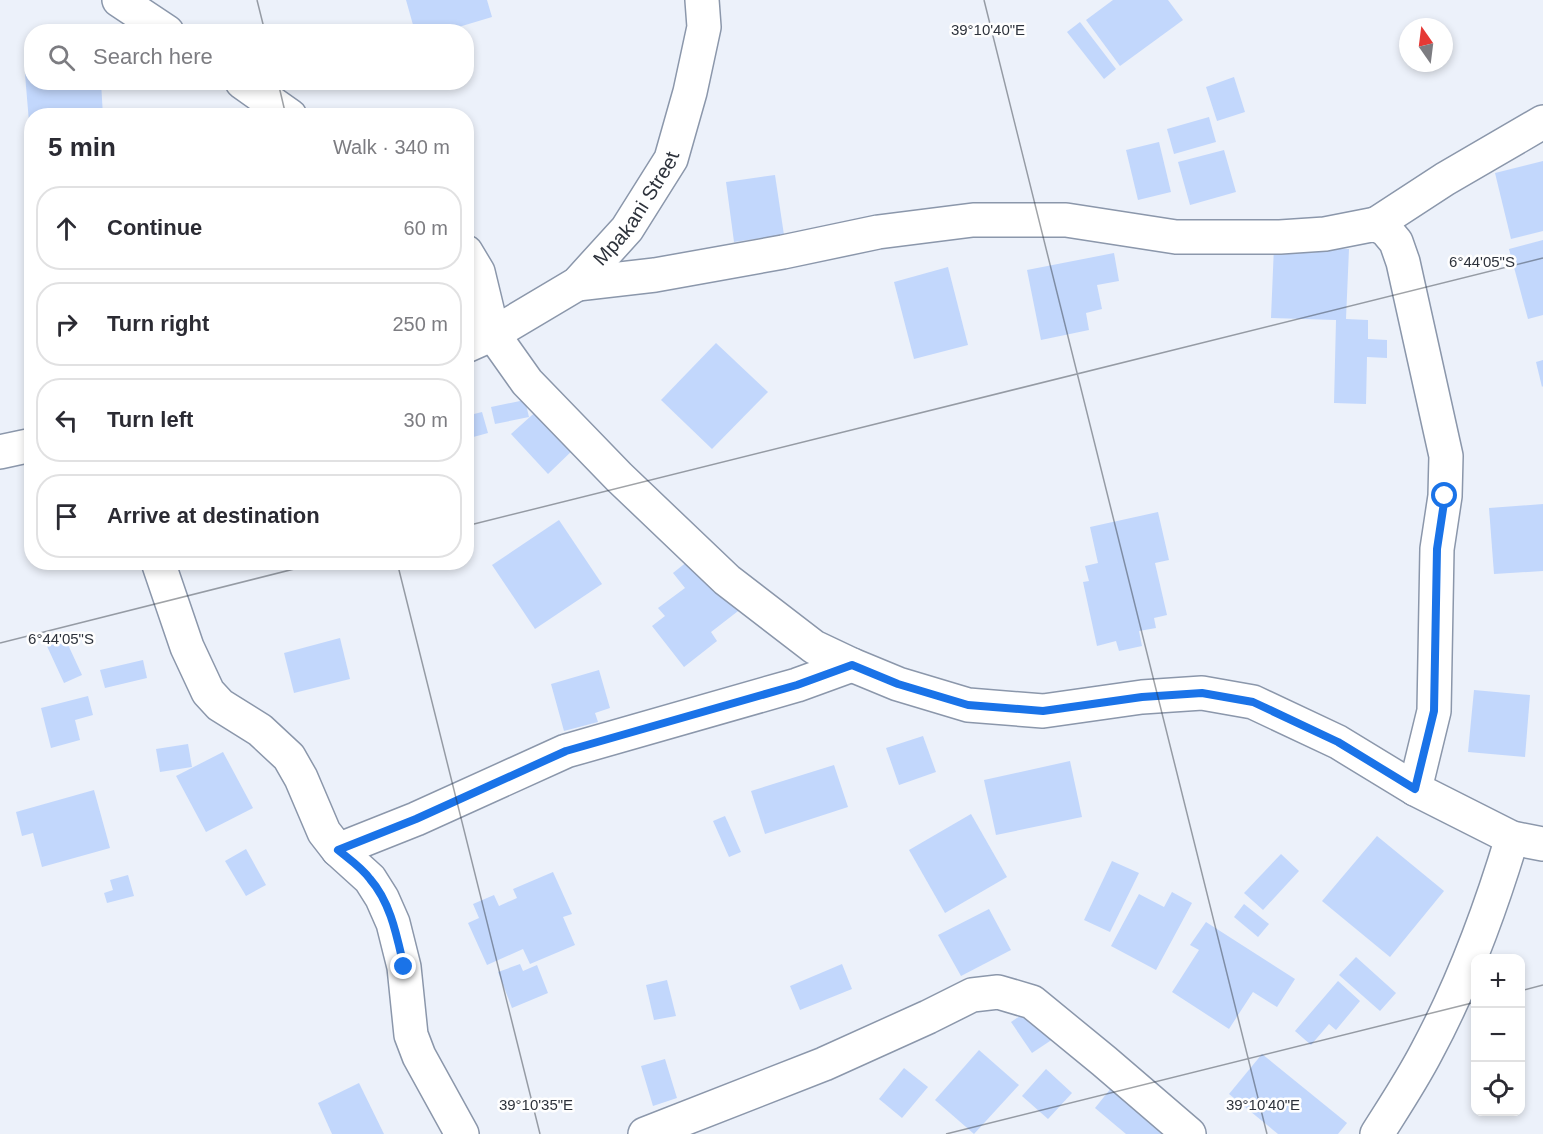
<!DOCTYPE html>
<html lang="en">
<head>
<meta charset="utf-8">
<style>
  :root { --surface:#fff; --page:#f2f2f3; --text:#2b2b33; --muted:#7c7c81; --line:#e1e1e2 }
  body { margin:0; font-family:Arial,sans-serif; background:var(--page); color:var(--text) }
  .controls { position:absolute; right:18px; bottom:18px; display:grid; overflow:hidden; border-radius:12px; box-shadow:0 3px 9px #0003 }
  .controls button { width:54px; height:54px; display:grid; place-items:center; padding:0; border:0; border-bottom:2px solid var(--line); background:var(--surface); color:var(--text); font:30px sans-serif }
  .compass { position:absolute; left:1399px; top:18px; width:54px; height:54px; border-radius:50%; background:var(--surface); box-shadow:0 3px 9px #0003; rotate:346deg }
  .stop { position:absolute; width:18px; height:18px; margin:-14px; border:4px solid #1a73e8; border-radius:50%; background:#fff }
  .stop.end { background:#1a73e8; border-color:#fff; box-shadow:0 2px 6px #0008 }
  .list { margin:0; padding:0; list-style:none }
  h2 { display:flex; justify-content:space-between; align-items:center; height:78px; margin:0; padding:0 24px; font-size:26px }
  h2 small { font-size:20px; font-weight:400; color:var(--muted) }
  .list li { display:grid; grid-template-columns:39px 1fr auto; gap:18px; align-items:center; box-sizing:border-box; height:84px; margin:0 12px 12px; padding:0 12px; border:2px solid var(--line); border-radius:24px }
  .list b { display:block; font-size:22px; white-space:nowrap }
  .list em { font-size:20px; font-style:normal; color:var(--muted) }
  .icon { flex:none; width:33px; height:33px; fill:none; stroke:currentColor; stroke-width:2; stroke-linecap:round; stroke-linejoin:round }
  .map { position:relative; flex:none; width:1543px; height:1134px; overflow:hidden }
  .search { position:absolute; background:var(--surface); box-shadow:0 3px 9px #0003; left:24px; top:24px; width:450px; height:66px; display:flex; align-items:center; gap:15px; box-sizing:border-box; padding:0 21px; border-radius:24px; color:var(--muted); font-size:22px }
  .panel { position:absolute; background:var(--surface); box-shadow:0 3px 9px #0003; left:24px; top:108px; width:450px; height:462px; border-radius:24px }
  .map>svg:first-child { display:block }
</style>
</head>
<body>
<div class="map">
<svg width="1543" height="1134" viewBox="0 0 1543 1134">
  <rect width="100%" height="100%" fill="#ecf1fa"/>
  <!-- building -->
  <g fill="#c2d7fc">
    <polygon points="406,0 487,0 492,17 442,32 415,32"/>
    <polygon points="1113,0 1168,0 1183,20 1120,66 1086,20"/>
    <polygon points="1080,22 1116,69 1104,79 1067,32"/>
    <polygon points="155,25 156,32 94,32 94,30"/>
    <polygon points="25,74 32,74 32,82 101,82 103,116 32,116 32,122 29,122"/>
    <polygon points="1234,77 1245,112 1217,121 1206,87"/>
    <polygon points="1209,117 1216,142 1174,154 1167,129"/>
    <polygon points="1159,142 1171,192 1138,200 1126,150"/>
    <polygon points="1224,150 1236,192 1190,205 1178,162"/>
    <polygon points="1543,161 1543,231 1511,239 1495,173"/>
    <polygon points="775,175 784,235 734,242 726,182"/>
    <polygon points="1543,240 1543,315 1528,319 1509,249"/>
    <polygon points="1274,246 1349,249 1346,319 1368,320 1368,339 1387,340 1387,358 1367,357 1366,404 1334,403 1336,320 1271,318"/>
    <polygon points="1114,253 1119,281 1097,285 1102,309 1086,313 1089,330 1041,340 1027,270"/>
    <polygon points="948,267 968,345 914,359 894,282"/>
    <polygon points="716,343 768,392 712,449 661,400"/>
    <polygon points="1543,360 1543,386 1542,387 1536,362"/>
    <polygon points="525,400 529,417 495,424 491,407"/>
    <polygon points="541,407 577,446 548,474 511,434"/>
    <polygon points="482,412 488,433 466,439 466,416"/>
    <polygon points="1543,504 1543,571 1494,574 1489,508"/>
    <polygon points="1158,512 1169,560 1155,563 1167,615 1154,618 1156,628 1139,631 1142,646 1119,651 1116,641 1097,646 1083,582 1089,581 1085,566 1098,563 1090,527"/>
    <polygon points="559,520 602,584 535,629 492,565"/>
    <polygon points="698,553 742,608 711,632 717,641 684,667 652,626 665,616 658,608 685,588 673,573"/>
    <polygon points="64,636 82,675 64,683 46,644"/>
    <polygon points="340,638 350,679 294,693 284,653"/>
    <polygon points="143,660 147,678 105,688 100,670"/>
    <polygon points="599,670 610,708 595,713 598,722 564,731 551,684"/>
    <polygon points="1474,690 1530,695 1525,757 1468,752"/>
    <polygon points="88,696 93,715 75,720 80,740 51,748 41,708"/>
    <polygon points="923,736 936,772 899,785 886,748"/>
    <polygon points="188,744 192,767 160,772 156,749"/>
    <polygon points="223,752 253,808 206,832 176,776"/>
    <polygon points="1070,761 1082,817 996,835 984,780"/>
    <polygon points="834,765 848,807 765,834 751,791"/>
    <polygon points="94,790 110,848 42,867 33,833 22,836 16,812"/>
    <polygon points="971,814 1007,877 945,913 909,850"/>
    <polygon points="725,816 741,852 729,857 713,821"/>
    <polygon points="1377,836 1444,891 1390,957 1322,901"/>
    <polygon points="246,849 266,885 246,896 225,861"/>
    <polygon points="1281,854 1299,871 1263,910 1244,893"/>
    <polygon points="1112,861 1139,873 1110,932 1084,920"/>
    <polygon points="553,872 572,914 563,917 575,945 530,964 523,949 487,965 468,923 479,918 473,904 494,895 499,906 517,898 513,889"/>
    <polygon points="128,875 134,896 107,903 104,893 113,890 110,880"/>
    <polygon points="1172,892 1192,903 1156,970 1111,946 1139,894 1164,907"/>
    <polygon points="1244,904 1269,924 1258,937 1234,917"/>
    <polygon points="989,909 1011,950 961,976 938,935"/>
    <polygon points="1206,922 1295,979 1277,1007 1253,992 1229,1029 1172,992 1199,950 1190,945"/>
    <polygon points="1356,957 1396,993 1380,1011 1339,975"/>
    <polygon points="520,964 523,971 537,965 548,993 512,1008 498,972"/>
    <polygon points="842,964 852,989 800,1010 790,986"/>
    <polygon points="667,980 676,1016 654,1020 646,985"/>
    <polygon points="1338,981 1360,1001 1336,1030 1329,1024 1311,1045 1295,1031"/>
    <polygon points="1035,1006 1056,1037 1032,1053 1011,1022"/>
    <polygon points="979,1050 1019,1085 974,1134 935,1100"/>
    <polygon points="1262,1054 1347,1123 1338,1134 1278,1134 1229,1094"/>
    <polygon points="665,1059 677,1098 653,1106 641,1066"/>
    <polygon points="904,1068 928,1087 902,1118 879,1099"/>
    <polygon points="1046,1069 1072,1093 1048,1119 1022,1096"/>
    <polygon points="359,1083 384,1134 332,1134 318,1103"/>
    <polygon points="1112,1087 1169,1134 1126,1134 1095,1108"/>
  </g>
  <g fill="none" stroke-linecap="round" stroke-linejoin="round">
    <!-- minor casing -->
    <g stroke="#8b97ab" stroke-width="36">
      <g id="minor">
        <polyline points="119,0 167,32"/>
        <polyline points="242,82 290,116"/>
        <polyline points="1376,224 1445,179 1543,122"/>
        <polyline points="466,252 478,272 493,334 527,382 619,477 727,580 814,647 852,665 898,684 968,705 1043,711 1142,697 1202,693 1253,702 1338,742 1415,789 1512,838 1543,844"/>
        <polyline points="577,284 655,275 783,252 878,232 973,220 1066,220 1176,237 1280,237 1325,234 1376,224 1386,230 1396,242 1403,262 1446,456 1445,496 1437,549 1434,711 1415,789"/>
        <path id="s1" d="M466,346L493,334L577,284L627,229L671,159L690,92L704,27L702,0"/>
        <polyline points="0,452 32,445"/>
        <polyline points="158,562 187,647 208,692 220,705 260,730 289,757 301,778 324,832 338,850 370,879 382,898 393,923 404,967 411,1035 419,1056 462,1134"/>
        <polyline points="338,850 416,819 566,751 797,685 852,665"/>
        <polyline points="645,1134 824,1064 928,1017 972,995 998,992 1032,1002 1104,1061 1189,1134"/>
        <path d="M1377,1134C1394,1107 1412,1080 1427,1051C1463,984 1490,911 1512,838"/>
      </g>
    </g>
    <!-- minor -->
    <use href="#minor" stroke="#fff" stroke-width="33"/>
  </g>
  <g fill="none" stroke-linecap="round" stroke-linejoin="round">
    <!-- route -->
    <path stroke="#1a73e8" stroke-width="8" d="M404,967C397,937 391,903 370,879C362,868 349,859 338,850L416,819L566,751L797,685L852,665L898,684L968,705L1043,711L1142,697L1202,693L1253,702L1338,742L1415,789L1434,711L1437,549L1445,496"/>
  </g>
  <!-- ticks -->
  <path fill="none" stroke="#2d323b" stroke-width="1.5" stroke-opacity="0.45" d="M257,0L265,32M984,0L1267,1134M278,82L286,116M466,526L1543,258M397,562L540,1134M0,643L322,562M1520,991L1543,985M946,1134L1476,1002"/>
  <g text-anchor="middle" stroke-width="5" stroke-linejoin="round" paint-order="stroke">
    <!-- street labels -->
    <g font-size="20" fill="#2d323b" stroke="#fefefe">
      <text dy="7" stroke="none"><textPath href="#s1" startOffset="224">Mpakani Street</textPath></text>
    </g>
  </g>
  <g font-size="15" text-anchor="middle" fill="#2d323b" stroke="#fefefe" stroke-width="5" stroke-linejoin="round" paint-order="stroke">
    <text x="988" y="35">39°10'40"E</text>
    <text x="1482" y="267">6°44'05"S</text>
    <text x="61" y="644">6°44'05"S</text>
    <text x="536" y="1110">39°10'35"E</text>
    <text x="1263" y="1110">39°10'40"E</text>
  </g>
</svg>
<div class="controls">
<button>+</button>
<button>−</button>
<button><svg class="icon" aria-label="locate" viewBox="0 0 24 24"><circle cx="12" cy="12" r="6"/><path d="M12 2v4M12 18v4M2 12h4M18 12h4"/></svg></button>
</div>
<svg class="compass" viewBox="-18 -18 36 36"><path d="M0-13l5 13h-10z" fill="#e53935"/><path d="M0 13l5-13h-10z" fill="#7c7c81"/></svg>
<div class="stop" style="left:1445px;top:496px"></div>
<div class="stop end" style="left:404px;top:967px"></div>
<div class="search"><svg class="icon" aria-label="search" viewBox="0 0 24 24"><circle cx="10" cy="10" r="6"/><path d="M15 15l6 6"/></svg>Search here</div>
<section class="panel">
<h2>5 min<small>Walk · 340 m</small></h2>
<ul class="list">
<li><svg class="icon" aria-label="ahead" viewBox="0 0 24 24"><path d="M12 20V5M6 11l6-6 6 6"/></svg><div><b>Continue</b></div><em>60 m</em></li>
<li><svg class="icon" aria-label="right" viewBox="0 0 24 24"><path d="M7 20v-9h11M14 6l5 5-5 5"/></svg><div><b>Turn right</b></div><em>250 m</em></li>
<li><svg class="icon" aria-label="left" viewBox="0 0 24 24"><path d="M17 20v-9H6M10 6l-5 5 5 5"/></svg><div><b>Turn left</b></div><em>30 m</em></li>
<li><svg class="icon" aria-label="arrive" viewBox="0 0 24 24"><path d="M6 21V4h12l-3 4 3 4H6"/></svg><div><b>Arrive at destination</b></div></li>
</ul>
</section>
</div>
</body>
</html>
